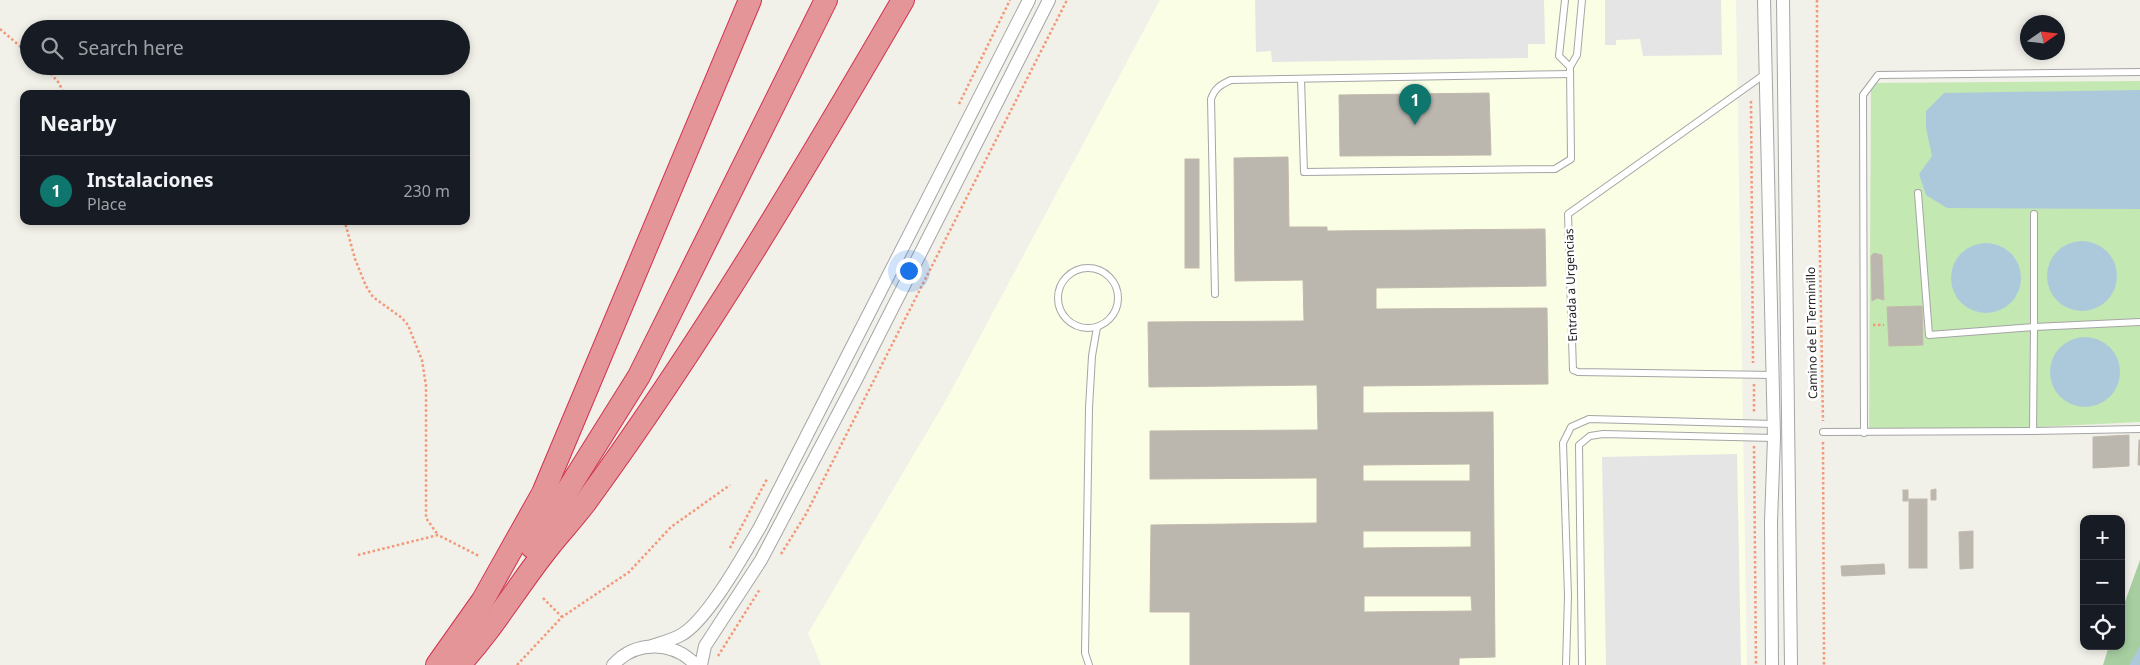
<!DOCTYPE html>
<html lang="en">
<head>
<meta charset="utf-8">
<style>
  :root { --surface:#171b24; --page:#20242c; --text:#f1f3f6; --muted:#9ea1a6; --line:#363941; --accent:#0f766e }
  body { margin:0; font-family:"Noto Sans",sans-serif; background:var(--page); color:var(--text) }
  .controls { position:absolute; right:15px; bottom:15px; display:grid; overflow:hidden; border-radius:10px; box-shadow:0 2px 8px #0003 }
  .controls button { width:45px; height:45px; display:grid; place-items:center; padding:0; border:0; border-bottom:1px solid var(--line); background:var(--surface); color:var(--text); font:25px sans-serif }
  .compass { position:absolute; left:2020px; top:15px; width:45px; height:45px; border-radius:50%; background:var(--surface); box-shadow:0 2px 8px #0003; rotate:76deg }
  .you { position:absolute; left:908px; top:270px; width:18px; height:18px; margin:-12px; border:4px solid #fff; border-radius:50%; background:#1a73e8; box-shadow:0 0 0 8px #1a73e833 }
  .badge { display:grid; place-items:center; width:32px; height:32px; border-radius:50%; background:var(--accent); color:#fff; font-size:16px; font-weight:700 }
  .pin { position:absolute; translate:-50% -41px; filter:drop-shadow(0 1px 2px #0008) }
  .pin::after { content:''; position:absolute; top:26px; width:18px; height:15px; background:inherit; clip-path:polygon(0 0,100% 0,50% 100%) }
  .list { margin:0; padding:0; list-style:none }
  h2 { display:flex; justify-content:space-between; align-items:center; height:65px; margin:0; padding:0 20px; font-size:21px }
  h2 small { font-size:16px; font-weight:400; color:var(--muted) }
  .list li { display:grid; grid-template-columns:32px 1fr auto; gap:15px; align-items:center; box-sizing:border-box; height:70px; padding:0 20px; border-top:1px solid var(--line) }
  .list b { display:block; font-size:19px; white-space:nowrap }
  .list p { margin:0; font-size:16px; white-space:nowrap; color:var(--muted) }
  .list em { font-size:16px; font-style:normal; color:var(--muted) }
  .icon { flex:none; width:28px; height:28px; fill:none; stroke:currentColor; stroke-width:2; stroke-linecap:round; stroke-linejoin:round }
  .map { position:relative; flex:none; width:2140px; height:665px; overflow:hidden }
  .search { position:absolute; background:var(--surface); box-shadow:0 2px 8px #0003; left:20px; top:20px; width:450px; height:55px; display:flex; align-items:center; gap:12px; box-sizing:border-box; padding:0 18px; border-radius:28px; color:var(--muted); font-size:19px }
  .panel { position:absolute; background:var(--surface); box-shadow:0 2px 8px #0003; left:20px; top:90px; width:450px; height:135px; border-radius:10px }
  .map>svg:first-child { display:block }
</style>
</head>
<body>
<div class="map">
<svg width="2140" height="665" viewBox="0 0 2140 665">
  <rect width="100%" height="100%" fill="#f1f0e9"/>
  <!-- education -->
  <polygon fill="#fafee5" points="1160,0 1736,0 1747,665 821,665 808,633 946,400"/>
  <!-- grass -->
  <polygon fill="#c4e8b2" points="2140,81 2140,422 1869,435 1871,83"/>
  <!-- forest -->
  <polygon fill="#a6cea0" points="2140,560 2140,665 2103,665 2109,646 2121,646 2121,613"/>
  <!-- parking -->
  <g fill="#e5e5e5">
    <polygon points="1255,0 1544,0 1545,44 1528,44 1528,58 1272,62 1271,51 1256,52"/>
    <polygon points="1605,0 1721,0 1722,55 1643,56 1640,39 1616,40 1616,45 1605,45"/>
    <polygon points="1737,454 1741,665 1606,665 1602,457"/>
  </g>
  <!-- water -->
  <g fill="#acc9dc">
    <polygon points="2140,90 2140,209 1947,208 1926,195 1919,174 1932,156 1926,128 1926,111 1944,93"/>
    <circle cx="2082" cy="276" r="35"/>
    <circle cx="1986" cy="278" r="35"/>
    <circle cx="2085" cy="372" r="35"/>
    <polygon points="2140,646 2140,665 2129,665"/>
  </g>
  <!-- building -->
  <g fill="#bbb6ae" stroke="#c2b9ac" fill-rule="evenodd">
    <polygon points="1489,93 1491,155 1340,156 1339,95"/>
    <path d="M1288,157L1289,227H1327V231L1545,229L1546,286L1376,288V309L1547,308L1548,384L1363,386V413L1493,412L1495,657L1459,658V665H1190V612H1150L1151,525L1317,523V478L1150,479V431L1318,430L1317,385L1149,387L1148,322L1304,321L1303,280L1235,281L1234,158ZM1470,464V481H1363V465ZM1363,531H1471V547L1363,548ZM1364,596H1471L1472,611L1364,612Z"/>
    <rect x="1185" y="159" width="14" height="109"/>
    <polygon points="1874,253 1882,255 1884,300 1877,298 1872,301 1871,256"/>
    <polygon points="1922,306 1923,345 1889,346 1887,307"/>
    <polygon points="2129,435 2129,466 2093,468 2093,437"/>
    <polygon points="2139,440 2140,440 2140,465 2138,465"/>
    <polygon points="1936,489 1936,500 1931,500 1931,490"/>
    <rect x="1903" y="490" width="5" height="11"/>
    <rect x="1909" y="499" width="18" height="69"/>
    <polygon points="1973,531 1973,568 1960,569 1959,532"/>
    <polygon points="1884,564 1885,574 1842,576 1841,566"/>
  </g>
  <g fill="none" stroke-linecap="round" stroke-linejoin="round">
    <!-- lane casing -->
    <g stroke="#a5a5a5" stroke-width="8">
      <g id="lane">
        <polyline points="1565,0 1559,56 1570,67 1577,55 1582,0"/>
        <polyline points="1765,74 1568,214 1573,370 1578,372 1773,375"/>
        <polyline points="1301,79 1304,172 1555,169 1571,159 1570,67"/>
        <polyline points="1918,193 1929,335 2034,327 2034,214"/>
        <circle cx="1088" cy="298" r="30"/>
        <path d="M1215,294L1211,99C1215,88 1220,85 1231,80L1570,74"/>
        <polyline points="2140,322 2034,327 2033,431 2140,429"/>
        <polyline points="1823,432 2033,431"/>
        <polyline points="1864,433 1863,95 1878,75 2140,72"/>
        <polyline points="1089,665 1085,653 1089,408 1092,356 1097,327"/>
        <polyline points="1566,665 1568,596 1563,443 1571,427 1589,419 1774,424"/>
        <polyline points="1582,665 1579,445 1590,436 1603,434 1774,438"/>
      </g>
    </g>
    <!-- street casing -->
    <g stroke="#a5a5a5" stroke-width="14">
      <g id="street">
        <polyline points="1764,0 1774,438 1771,522 1772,665"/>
        <polyline points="1783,0 1791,665"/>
        <path d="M652,646C661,643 672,640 681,635C707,621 744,554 760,527L1029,0"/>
        <path d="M613,665C636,640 673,641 696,665"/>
        <polyline points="701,665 705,646 761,560 857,378 1049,0"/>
      </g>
    </g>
    <!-- highway casing -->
    <g stroke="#d23250" stroke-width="24">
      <g id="highway">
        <polyline points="532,547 639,376 826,0"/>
        <polyline points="437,665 483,600 543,493 750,0"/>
        <path d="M459,665C491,631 515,590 544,553C557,536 572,520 585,503C702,343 803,172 903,0"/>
      </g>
    </g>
    <!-- path -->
    <g stroke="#f39878" stroke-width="2.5" stroke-dasharray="2.5 2.5" stroke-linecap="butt">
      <polyline points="1817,0 1817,99 1823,421"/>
      <polyline points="0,29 29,54"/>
      <polyline points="44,66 59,83 64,94"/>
      <polyline points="1751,101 1753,363"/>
      <polyline points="959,104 1010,0"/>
      <polyline points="342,221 346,226 355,259 366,286 373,297 402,318 408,325 422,360 426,386 426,518 438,535"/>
      <polyline points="1873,325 1884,325"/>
      <polyline points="1754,384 1754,413"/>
      <polyline points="1823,442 1824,665"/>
      <polyline points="1754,446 1756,665"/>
      <polyline points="730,548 767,479"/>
      <polyline points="781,554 806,514 1067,0"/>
      <polyline points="358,555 438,535 479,556"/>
      <polyline points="543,598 562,617"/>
      <polyline points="718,656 760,589"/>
      <polyline points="517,665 562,617 629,572 671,527 730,485"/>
    </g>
    <!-- lane -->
    <use href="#lane" stroke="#fff" stroke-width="6"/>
    <!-- street -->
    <use href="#street" stroke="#fff" stroke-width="12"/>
    <!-- highway -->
    <use href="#highway" stroke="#e39598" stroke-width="22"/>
  </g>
  <g text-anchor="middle" stroke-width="5" stroke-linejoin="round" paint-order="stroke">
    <!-- street labels -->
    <g font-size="12" fill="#212121" stroke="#fff">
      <text transform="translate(1571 285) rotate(-92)" y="4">Entrada a Urgencias</text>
      <text transform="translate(1812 333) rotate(-91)" y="4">Camino de El Terminillo</text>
    </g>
  </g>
</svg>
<div class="controls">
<button>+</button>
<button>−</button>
<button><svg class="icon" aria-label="locate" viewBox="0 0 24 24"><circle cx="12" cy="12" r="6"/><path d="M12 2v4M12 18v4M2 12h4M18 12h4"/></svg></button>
</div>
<svg class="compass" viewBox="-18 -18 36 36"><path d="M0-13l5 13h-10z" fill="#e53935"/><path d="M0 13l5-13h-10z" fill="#9ea1a6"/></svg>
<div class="you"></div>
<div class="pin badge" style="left:1415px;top:125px">1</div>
<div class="search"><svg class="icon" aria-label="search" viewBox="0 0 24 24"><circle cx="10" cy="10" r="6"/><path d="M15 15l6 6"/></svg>Search here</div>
<section class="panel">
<h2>Nearby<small></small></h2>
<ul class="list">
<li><span class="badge">1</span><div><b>Instalaciones</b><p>Place</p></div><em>230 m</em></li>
</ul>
</section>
</div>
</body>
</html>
